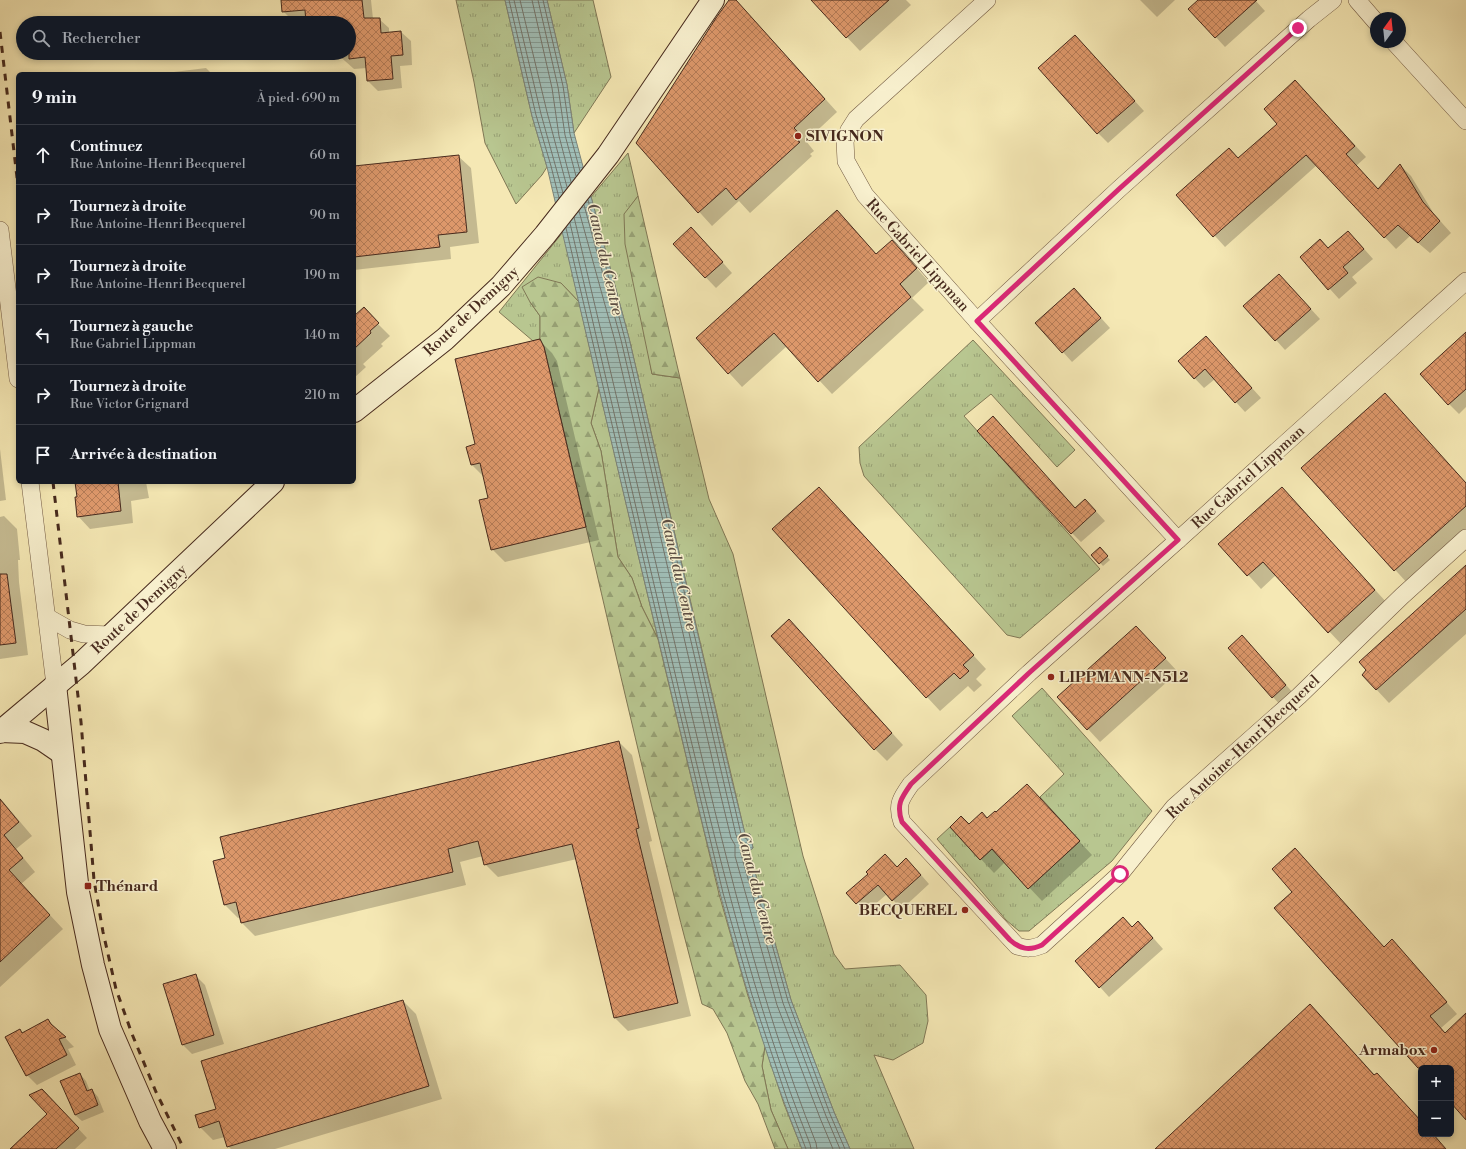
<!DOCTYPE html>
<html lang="fr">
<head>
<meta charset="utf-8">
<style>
  :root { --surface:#171b24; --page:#20242c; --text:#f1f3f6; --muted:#9ea1a6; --line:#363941 }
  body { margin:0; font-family:"Libre Bodoni",serif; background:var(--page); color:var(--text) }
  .controls { position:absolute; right:12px; bottom:12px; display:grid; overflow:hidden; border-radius:6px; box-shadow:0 2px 6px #0003 }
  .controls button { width:36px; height:36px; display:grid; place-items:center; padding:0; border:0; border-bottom:1px solid var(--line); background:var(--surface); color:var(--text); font:20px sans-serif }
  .compass { position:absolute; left:1370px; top:12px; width:36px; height:36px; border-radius:50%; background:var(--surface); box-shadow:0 2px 6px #0003; rotate:15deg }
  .stop { position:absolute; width:12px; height:12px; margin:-9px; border:3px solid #db2777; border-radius:50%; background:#fff }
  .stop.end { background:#db2777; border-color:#fff; box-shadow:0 1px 4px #0008 }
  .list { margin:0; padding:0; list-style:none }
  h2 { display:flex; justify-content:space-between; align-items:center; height:52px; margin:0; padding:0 16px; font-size:17px }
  h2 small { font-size:13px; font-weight:400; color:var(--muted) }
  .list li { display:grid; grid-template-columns:26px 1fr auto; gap:12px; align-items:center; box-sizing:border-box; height:60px; padding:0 16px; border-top:1px solid var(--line) }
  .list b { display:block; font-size:15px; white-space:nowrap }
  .list p { margin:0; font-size:13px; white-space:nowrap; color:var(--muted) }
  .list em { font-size:13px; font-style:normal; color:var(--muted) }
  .icon { flex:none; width:22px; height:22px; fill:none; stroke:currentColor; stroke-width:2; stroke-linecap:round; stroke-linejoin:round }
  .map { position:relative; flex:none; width:1466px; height:1149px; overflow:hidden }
  .search { position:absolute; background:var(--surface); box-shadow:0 2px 6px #0003; left:16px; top:16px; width:340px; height:44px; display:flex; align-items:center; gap:10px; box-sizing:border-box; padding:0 14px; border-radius:22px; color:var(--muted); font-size:15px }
  .panel { position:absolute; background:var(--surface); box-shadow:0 2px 6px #0003; left:16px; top:72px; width:340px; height:412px; border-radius:6px }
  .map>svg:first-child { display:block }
</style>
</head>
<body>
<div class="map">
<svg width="1466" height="1149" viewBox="0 0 1466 1149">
  <defs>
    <pattern id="grass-tufts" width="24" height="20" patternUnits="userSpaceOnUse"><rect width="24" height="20" fill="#b8c690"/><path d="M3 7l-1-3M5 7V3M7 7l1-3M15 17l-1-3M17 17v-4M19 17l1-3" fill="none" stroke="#97a175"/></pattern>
    <pattern id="forest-firs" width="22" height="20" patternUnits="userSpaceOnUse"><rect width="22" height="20" fill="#b8c690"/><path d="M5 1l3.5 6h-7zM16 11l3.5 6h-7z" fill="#97a175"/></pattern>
    <pattern id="water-rules" width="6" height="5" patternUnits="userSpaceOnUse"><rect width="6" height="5" fill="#a0beb7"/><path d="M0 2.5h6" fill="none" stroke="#849b94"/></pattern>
    <pattern id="building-cross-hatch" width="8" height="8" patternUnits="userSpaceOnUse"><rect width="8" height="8" fill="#dd986b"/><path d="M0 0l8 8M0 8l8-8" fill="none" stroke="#b57c57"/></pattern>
  </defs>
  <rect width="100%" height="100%" fill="#f5e8b4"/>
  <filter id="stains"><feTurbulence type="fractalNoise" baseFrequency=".005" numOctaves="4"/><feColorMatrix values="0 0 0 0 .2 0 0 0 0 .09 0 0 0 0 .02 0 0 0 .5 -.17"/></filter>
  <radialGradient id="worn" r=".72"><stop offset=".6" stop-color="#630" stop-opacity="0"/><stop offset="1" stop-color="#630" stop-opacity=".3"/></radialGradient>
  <!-- grass -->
  <g fill="url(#grass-tufts)" stroke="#807856">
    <polygon points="456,0 505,0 532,116 547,167 542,175 516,204 485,143 474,82"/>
    <polygon points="547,0 593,0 611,77 574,133 567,85"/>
    <polygon points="628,153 638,196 625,214 652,374 680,378 709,499 733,554 803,856 834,954 845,969 900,965 926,995 928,1021 923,1043 893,1060 874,1055 914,1149 850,1149 834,1112 791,1000 749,851 753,848 750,834 745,834 629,338 591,197"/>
    <polygon points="563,232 579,302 561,283 530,302 540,316 540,339 533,341 499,312"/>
    <polygon points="973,340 1075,450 1057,467 991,394 964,416 1100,569 1020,638 1007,635 864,476 860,463 859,447"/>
    <polygon points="599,388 658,639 642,607 632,578 618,557 601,451 591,423"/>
    <polygon points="1042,688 1152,811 1112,861 1029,931 1019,931 1006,920 937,839 950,827 980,860 992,849 1028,889 1080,841 1040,797 1064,774 1012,716"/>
    <polygon points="765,1046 784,1104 802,1149 788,1149 771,1110 762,1066"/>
  </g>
  <!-- forest -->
  <g fill="url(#forest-firs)" stroke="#807856">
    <polygon points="638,196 680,378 652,374 625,244 624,214"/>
    <path d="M538,277L561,283L579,302L599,388L591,423L601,451L618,557L632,578L642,607L658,639L719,894L748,996L765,1046L762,1066L771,1110L788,1149H775L758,1104L745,1081L727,1033L713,1009L702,1004C644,787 596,566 544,347L540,339V316L530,302L522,287Z"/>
  </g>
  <!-- water -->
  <path fill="url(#water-rules)" stroke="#7c8379" d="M505,0H547L567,85L574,133L629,338L732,781L745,834H750L753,848L749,851L791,1000L834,1112L850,1149H802C742,1000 707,844 670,688C628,515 588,341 547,167L532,116Z"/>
  <!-- shadow -->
  <g fill="#0003">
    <polygon points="281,0 371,0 373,19 379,19 389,28 389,33 401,32 411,41 412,65 400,66 402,88 378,91 368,81 367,68 354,69 336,53 349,53 349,23 307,23 307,20 293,21 283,11 283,2"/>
    <polygon points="730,0 735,0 745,10 837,112 806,141 814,151 810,154 812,156 750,213 739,201 712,226 637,143"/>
    <polygon points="812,0 906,0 911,5 860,51"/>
    <polygon points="1140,0 1175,0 1157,17"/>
    <polygon points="1200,0 1255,0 1265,11 1225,47 1190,9"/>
    <polygon points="1084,46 1144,111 1108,143 1098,133"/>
    <polygon points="206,68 212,74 158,74"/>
    <polygon points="1306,93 1366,157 1356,166 1379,190 1400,165 1411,176 1434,214 1451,233 1430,253 1410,236 1396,249 1317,165 1225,247 1178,195 1239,159 1279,124"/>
    <polygon points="458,156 471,168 479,243 450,247 451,259 354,270 354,167"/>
    <polygon points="850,225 877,255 905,255 929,282 912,298 924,310 832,394 787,346 742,387 697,338"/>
    <polygon points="701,238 732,273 716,288 674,244"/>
    <polygon points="1358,242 1373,259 1352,277 1357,283 1339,299 1301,257"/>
    <polygon points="1289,285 1320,319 1285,350 1276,340"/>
    <polygon points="1084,299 1110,328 1072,362 1063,352"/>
    <polygon points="363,309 390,336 381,344 383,346 363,364 366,367 354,378 354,317"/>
    <polygon points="1466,334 1466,407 1459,414 1449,404"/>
    <polygon points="539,340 552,353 557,361 599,540 505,562 492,549 489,499 484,477 471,464 476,445"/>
    <polygon points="1216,348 1261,398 1245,412 1215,379 1204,388 1179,362"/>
    <polygon points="1002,427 1076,509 1094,509 1105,521 1081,542 1072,533"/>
    <polygon points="0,449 6,500 0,501"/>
    <polygon points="1303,468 1466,483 1466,531 1408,584"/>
    <polygon points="76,482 146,482 149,498 131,501 133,523 90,529 78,516 78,498"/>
    <polygon points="819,488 986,669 976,679 982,685 974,692 968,686 940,711 927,697"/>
    <polygon points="1282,488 1388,604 1342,645 1276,575 1261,589 1220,544"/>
    <polygon points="4,516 17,529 20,560 18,560 19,582 28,655 0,659 0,517"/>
    <polygon points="1100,549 1110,560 1103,566 1093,555"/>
    <polygon points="1466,567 1466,634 1389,703 1363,675"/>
    <polygon points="789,620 903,745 887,761 875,749"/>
    <polygon points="1136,627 1178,672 1100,742 1088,729"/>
    <polygon points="1252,647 1295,695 1282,707 1273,697"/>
    <polygon points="619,742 632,755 652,841 649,842 691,1016 628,1031 615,1018 577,859 498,877 485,864 483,856 460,862 466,885 255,936 242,923 240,917 238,918 224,904"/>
    <polygon points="1027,785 1092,855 1042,901 1005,862 994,873 951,827 969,825 982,813 988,819 996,814"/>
    <polygon points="0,798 32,836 16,849 35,872 21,884 63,929 0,987"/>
    <polygon points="897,868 915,868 929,884 902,909 887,894 866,912 848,893 869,874"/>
    <polygon points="1132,928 1148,932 1163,949 1109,997 1100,987"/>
    <polygon points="1392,941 1457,1014 1441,1028 1445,1033 1466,1023 1466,1118 1451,1102 1451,1068 1421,1068 1421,1070 1378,1023 1385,948"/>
    <polygon points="195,975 205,985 224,1044 192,1054 182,1044"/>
    <polygon points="403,1001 416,1014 442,1099 275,1149 231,1149 228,1146 225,1137 213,1140 200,1127 217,1110"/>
    <polygon points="1319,1014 1375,1075 1421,1122 1421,1134 1432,1134 1446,1149 1157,1149"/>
    <polygon points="48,1020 74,1047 68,1049 76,1065 37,1085 27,1075 20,1030 23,1033"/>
    <polygon points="80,1074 86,1081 90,1091 92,1090 98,1097 104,1112 82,1121 75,1115"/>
    <polygon points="51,1099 87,1138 75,1149 11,1149 49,1114"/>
  </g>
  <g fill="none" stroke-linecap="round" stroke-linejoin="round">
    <!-- shore -->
    <g stroke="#74746a" stroke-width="1">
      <polyline points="509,0 536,115 551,166 559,198"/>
      <polyline points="514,0 541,114 563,193"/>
      <polyline points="520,0 547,112 567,187"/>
      <polyline points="532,0 552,88 559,136 571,182"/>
      <polyline points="538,0 558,87 565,135 576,176"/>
      <polyline points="543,0 563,86 570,134 580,171"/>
      <polyline points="588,200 625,339 741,834 743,837 747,839 749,846 746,850 746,853 788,1001 830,1114 845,1149"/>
      <polyline points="584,205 621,340 736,835 738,839 743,843 741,850 741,854 783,1003 826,1116 840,1149"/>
      <polyline points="579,211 615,341 718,784 731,838 735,845 735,856 777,1005 820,1118 833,1149"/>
      <path d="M574,217C612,376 649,536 687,695C723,846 758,998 816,1143L817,1149"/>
      <path d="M570,223C607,383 644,543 682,703C718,852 753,1002 810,1144L811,1149"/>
      <polyline points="566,228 662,638 723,893 752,995 788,1102 806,1149"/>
    </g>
  </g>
  <!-- building -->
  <g fill="url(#building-cross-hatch)" stroke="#472a1d">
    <polygon points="281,0 362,0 364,18 380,18 381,33 401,31 403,55 391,56 393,79 367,81 365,57 349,59 349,23 306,23 305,10 282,12"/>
    <polygon points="729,0 736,0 825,99 794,128 802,137 798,141 800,142 736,200 726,188 698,213 636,143 716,18"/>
    <polygon points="811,0 889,0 846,38"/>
    <polygon points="1198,0 1257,0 1215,38 1188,9"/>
    <polygon points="1075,35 1135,101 1097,134 1038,68"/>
    <polygon points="1295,80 1355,146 1346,154 1378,189 1400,164 1423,202 1440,221 1418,243 1398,225 1384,238 1306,155 1213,237 1176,195 1229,148 1238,158 1277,124 1264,109"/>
    <polygon points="459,155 467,232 438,235 440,247 354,257 354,166"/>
    <polygon points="837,210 876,254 892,240 917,268 900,284 911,297 818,382 774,333 728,374 696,338"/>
    <polygon points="691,227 723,262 705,278 673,244"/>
    <polygon points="1348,231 1364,249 1343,267 1348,273 1328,290 1300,257 1320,239 1328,248"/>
    <polygon points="1279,274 1311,309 1275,341 1243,306"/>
    <polygon points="1074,288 1101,318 1062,353 1035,323"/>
    <polygon points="364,307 379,323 370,331 371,333 354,349 354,316"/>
    <polygon points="1466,332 1466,389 1448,405 1420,374"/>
    <polygon points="1206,336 1252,388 1235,403 1205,369 1194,379 1178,361"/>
    <polygon points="540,339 544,347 586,527 491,550 479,500 488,498 480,463 471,465 466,447 475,444 455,359"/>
    <polygon points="1385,393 1466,483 1466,506 1394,571 1301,468"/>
    <polygon points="993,416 1075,508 1085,499 1096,511 1071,534 977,431"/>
    <polygon points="75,482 118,482 121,511 77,517 75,497 77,497"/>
    <polygon points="819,487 974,655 963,665 969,671 960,679 954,673 926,698 772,529"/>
    <polygon points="1282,487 1375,590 1328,633 1263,562 1247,576 1218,544"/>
    <polygon points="1100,547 1108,556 1099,564 1091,555"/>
    <polygon points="1466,565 1466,609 1376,690 1362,675 1366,670 1359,662"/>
    <polygon points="0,574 7,574 16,643 0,645"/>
    <polygon points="789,619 892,733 874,750 771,636"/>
    <polygon points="1136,626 1166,658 1087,730 1057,697"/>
    <polygon points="1242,635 1286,685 1272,698 1228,648"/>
    <polygon points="619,741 639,828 636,829 678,1003 614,1018 572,844 484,865 478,841 448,849 453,872 241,923 236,902 224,905 213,861 225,858 220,837"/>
    <polygon points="1027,784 1080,841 1028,889 992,849 980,860 950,827 961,816 969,824 982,812 987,818 995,811 996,812"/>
    <polygon points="0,799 19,822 4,835 23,858 9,870 50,915 0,962"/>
    <polygon points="1295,848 1384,947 1392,939 1447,1002 1430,1016 1445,1033 1466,1013 1466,1120 1451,1103 1451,1068 1418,1068 1274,908 1292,892 1272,869"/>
    <polygon points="885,854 897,867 906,858 921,875 892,901 878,885 856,904 846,893 868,874 866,872"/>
    <polygon points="1123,917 1132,927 1138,921 1153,938 1099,988 1075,961"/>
    <polygon points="196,974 214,1035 182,1045 163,984"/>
    <polygon points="403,1000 429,1086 227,1147 219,1121 199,1128 195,1115 216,1109 201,1061"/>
    <polygon points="1310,1004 1374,1075 1377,1073 1421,1121 1421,1134 1433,1134 1446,1149 1155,1149"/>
    <polygon points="48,1019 51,1024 66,1037 59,1039 67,1055 26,1076 5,1037 20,1029 22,1033"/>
    <polygon points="80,1073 87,1091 92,1089 98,1105 75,1115 60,1081"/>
    <polygon points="42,1089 79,1128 56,1149 10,1149 47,1114 29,1095"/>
  </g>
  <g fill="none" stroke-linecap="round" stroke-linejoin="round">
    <!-- street casing -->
    <g stroke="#725a43" stroke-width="18">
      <g id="street">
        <polyline points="987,0 856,119 849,130 845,141 846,161 865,195 977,321 1178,540 1466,281"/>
        <polyline points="1357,0 1376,22"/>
        <polyline points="1394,42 1466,121"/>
        <polyline points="0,230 18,379"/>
        <polyline points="977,321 1119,189 1309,19 1333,0"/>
        <polyline points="30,482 55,685"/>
        <path d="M1178,540L1029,673L911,784C901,798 896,805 902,822L1017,946C1026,949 1032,949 1042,945L1120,874L1174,807L1299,696L1402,596L1466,538"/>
        <polyline points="47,617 70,630 84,634 111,635"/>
      </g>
    </g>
    <!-- secondary casing -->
    <g stroke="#472a1d" stroke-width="24">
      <g id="secondary">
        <polyline points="354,411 445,339 501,286 545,235 608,155 713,0"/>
        <polyline points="55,685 78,892 93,965 110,1029 150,1121 165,1149"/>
        <polyline points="1,731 25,732 43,740 62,753"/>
        <polyline points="0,732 81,664 273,482"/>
      </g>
    </g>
    <!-- street -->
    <use href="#street" stroke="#f8f0ce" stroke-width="17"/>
    <!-- secondary -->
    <use href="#secondary" stroke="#f8f0ce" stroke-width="22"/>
    <!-- rail -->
    <g stroke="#472a1d" stroke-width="3" stroke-dasharray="7 7" stroke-linecap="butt">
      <polyline points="0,32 18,186"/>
      <polyline points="53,482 81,722 94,880 103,932 116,989 132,1034 156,1092 184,1149"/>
    </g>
  </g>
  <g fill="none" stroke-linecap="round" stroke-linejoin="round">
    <!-- route -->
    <path stroke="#db2777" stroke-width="5" d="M1120,874L1042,945C1029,951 1020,949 1010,940L902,822C896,805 901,798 911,784L1029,673L1178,540L977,321L1119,189L1298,28"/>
  </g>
  <!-- markers -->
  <g fill="#8f2418" stroke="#f8f0ce" stroke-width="1.5">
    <circle cx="798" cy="136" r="4"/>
    <circle cx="1051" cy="677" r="4"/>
    <rect x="84" y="882" width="8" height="8" rx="2"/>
    <circle cx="965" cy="910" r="4"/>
    <circle cx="1434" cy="1050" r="4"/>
  </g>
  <g text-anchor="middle" stroke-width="3" stroke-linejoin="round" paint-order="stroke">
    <!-- poi labels -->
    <g font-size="15" font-weight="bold" fill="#472a1d" stroke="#f8f0ce" text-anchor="start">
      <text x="806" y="141">SIVIGNON</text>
      <text x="1059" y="682">LIPPMANN-N512</text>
      <text x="96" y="891">Thénard</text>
      <text x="957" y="915" text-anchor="end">BECQUEREL</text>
      <text x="1426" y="1055" text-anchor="end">Armabox</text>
    </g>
    <!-- street labels -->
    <g font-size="15" fill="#472a1d" stroke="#f8f0ce">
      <text transform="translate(918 255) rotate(48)" y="5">Rue Gabriel Lippman</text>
      <text transform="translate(471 311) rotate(-43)" y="5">Route de Demigny</text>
      <text transform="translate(1248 477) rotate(-42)" y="5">Rue Gabriel Lippman</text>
      <text transform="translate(139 609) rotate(-43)" y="5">Route de Demigny</text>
      <text transform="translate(1243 747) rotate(-43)" y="5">Rue Antoine-Henri Becquerel</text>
    </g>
    <!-- water labels -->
    <g font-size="16" font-style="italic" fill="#5d4f44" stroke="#f8f0ce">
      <text transform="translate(606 259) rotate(77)" y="6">Canal du Centre</text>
      <text transform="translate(680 574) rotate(77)" y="6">Canal du Centre</text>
      <text transform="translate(758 888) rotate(75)" y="6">Canal du Centre</text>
    </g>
  </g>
  <rect width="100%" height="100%" filter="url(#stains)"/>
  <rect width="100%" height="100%" fill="url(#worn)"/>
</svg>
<div class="controls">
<button>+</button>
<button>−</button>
</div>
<svg class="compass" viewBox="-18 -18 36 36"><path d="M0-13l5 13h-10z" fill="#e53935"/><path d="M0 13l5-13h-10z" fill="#9ea1a6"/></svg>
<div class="stop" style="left:1120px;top:874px"></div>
<div class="stop end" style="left:1298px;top:28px"></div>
<div class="search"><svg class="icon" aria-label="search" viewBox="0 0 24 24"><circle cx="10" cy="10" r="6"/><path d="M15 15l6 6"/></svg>Rechercher</div>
<section class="panel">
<h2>9 min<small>À pied · 690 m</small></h2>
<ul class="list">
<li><svg class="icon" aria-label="ahead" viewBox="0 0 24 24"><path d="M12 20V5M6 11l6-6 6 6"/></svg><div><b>Continuez</b><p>Rue Antoine-Henri Becquerel</p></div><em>60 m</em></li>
<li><svg class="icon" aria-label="right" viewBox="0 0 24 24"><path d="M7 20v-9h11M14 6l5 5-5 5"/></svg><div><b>Tournez à droite</b><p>Rue Antoine-Henri Becquerel</p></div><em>90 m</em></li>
<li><svg class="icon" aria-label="right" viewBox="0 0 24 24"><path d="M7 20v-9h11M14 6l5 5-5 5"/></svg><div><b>Tournez à droite</b><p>Rue Antoine-Henri Becquerel</p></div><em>190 m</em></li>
<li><svg class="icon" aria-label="left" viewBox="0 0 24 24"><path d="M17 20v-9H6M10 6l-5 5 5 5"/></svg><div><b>Tournez à gauche</b><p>Rue Gabriel Lippman</p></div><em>140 m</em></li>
<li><svg class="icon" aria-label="right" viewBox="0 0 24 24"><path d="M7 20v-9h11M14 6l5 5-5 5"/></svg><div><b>Tournez à droite</b><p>Rue Victor Grignard</p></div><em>210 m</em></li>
<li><svg class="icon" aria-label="arrive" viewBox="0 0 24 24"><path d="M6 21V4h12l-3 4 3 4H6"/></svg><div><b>Arrivée à destination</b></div></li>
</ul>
</section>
</div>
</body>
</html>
